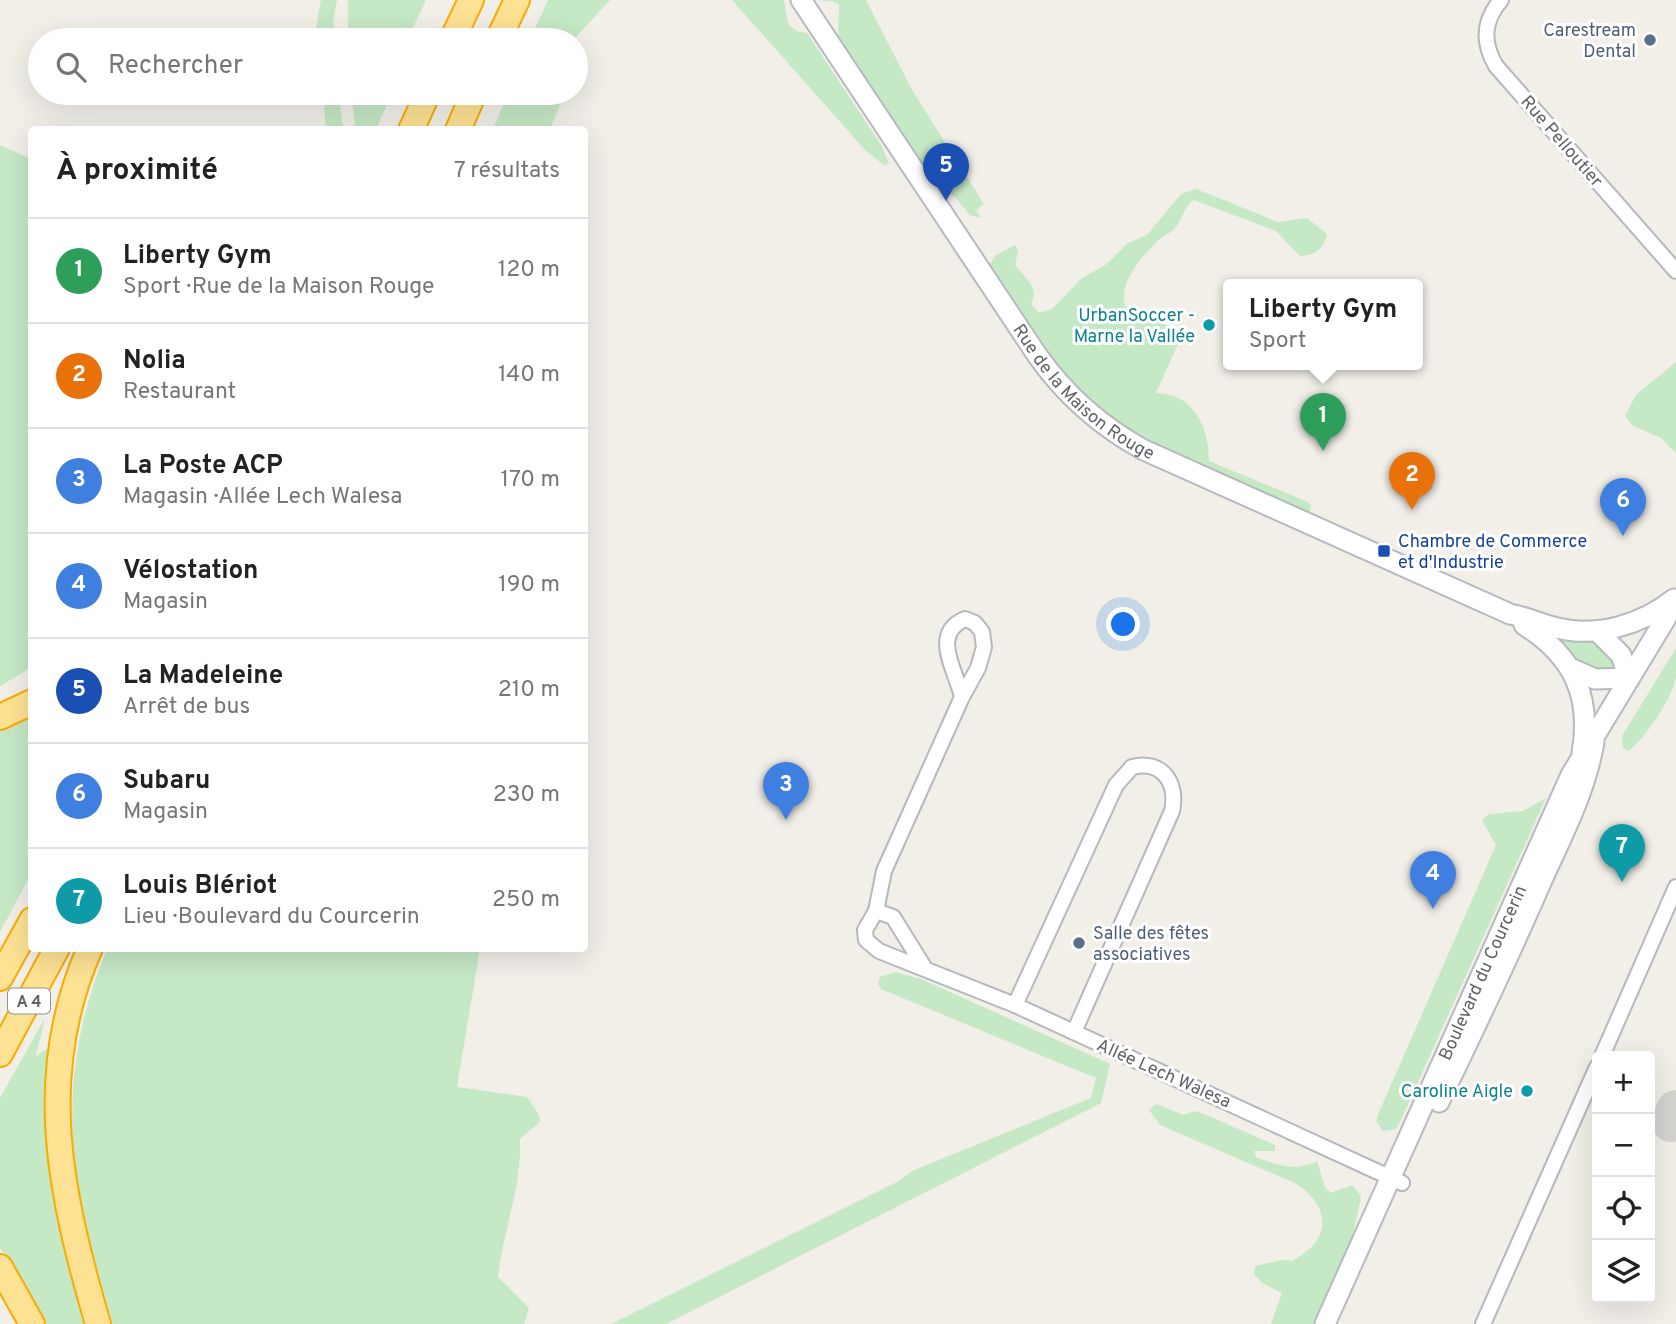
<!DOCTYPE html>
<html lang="fr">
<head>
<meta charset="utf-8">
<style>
  :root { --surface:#fff; --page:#f6f6f6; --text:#222; --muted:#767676; --line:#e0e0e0; --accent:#1a73e8 }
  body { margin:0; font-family:Overpass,sans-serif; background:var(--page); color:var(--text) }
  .controls { position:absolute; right:21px; bottom:21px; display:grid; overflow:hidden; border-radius:7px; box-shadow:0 7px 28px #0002 }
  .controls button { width:63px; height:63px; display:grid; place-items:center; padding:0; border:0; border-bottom:2px solid var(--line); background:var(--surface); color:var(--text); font:35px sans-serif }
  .you { position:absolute; left:1124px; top:625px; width:24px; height:24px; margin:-18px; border:5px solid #fff; border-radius:50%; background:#1a73e8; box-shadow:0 0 0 10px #1a73e833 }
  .badge { display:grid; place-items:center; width:46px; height:46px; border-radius:50%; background:var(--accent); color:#fff; font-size:23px; font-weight:700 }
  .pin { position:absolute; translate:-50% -58px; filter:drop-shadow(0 2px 4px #0008) }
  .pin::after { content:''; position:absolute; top:37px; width:24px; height:21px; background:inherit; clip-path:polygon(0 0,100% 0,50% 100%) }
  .popup { position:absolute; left:1223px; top:279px; width:200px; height:91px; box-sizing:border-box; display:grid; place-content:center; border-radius:7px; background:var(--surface); filter:drop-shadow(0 2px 5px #0005); font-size:23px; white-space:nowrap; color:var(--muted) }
  .popup b { font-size:26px; color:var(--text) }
  .popup::after { content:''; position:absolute; left:50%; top:100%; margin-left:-14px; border:14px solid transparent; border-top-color:var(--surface) }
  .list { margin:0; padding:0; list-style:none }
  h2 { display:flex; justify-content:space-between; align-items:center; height:91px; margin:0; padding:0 28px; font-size:30px }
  h2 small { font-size:23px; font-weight:400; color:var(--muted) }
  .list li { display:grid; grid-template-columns:46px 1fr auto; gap:21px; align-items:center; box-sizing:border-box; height:105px; padding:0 28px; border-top:2px solid var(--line) }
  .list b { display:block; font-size:26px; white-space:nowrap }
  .list p { margin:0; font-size:23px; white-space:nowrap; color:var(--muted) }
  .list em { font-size:23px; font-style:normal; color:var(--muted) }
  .icon { flex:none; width:38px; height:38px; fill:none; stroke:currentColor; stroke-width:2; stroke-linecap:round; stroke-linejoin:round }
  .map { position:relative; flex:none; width:1676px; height:1324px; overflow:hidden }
  .search { position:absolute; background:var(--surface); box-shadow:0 7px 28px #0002; left:28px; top:28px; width:560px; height:77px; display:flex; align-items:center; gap:18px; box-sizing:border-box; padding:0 24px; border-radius:38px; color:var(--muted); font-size:26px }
  .panel { position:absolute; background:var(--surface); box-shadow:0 7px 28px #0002; left:28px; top:126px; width:560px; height:826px; border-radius:7px }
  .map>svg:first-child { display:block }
</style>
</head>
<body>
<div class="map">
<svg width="1676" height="1324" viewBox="0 0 1676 1324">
  <rect width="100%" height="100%" fill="#f1efe8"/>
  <!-- green -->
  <g fill="#c5e8c5">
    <polygon points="321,0 337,0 333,21 337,40 314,40"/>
    <polygon points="348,0 426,0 407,40 348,40"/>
    <polygon points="548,0 610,0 573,40 530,40"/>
    <polygon points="732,0 784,0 788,24 797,31 807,33 881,145 889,163 885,166 865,150"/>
    <polygon points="815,0 866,0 912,90 984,204 976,210 981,218 970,215 954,196 934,183 838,40 839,5 832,1"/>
    <polygon points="323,93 339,93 343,129 326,129"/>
    <polygon points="352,93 392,93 376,129 355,129"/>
    <polygon points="508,93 565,93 550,129 493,129"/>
    <polygon points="0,145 31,159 32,667 0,686"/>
    <path d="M1196,189L1278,222L1307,218L1327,234C1324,249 1315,255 1300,256L1276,231L1194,200C1184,207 1183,217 1176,227C1172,233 1164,235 1159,240C1141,257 1119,281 1125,306L1183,333L1156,393C1194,393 1209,428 1209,461L1306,501L1311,505L1310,511L1305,514C1223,477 1125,447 1064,378C1036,346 1013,304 988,268L995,256L1015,245L1018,251L1015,265C1025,278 1040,287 1031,304L1039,313L1052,309L1082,278L1107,264L1128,243L1147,235L1181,194Z"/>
    <polygon points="1676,362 1676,453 1661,438 1633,426 1625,416 1636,395"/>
    <path d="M1550,632L1601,643L1618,668C1586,679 1570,653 1550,632Z"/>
    <path d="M1676,648C1676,657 1676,667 1676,676C1674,696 1644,740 1628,751L1623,748L1622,736Z"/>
    <polygon points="31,715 31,874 0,932 0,731"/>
    <polygon points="1546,798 1400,1122 1396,1129 1383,1131 1376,1121 1380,1110 1496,845 1482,820 1489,814 1523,811"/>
    <path d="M107,949H480L457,1087L527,1097C547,1125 543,1118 520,1139C522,1188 503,1230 498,1277L529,1308L524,1324H113C71,1185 50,1089 107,949Z"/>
    <polygon points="895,972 921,979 1110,1064 1101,1103 666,1324 611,1324 897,1182 912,1171 1091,1098 1096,1078 881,989 878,984 880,977"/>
    <polygon points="45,1018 36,1056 51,1047 46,1128 51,1185 87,1324 44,1324 27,1290 0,1248 0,1098"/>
    <path d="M1156,1104L1184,1115L1195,1111L1204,1114L1275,1145V1151H1254L1257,1158C1282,1165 1293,1172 1317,1161L1325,1187L1331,1193L1352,1185L1361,1196L1352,1240L1313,1324H1271L1282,1293L1262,1283L1254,1274L1255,1266L1283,1260L1292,1261C1331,1241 1332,1208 1297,1184L1160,1125L1149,1110Z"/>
  </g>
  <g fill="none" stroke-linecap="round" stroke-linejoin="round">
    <!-- taxiway -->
    <polyline stroke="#d4d3d0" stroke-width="40" points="1671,1122 1676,1110"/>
    <!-- street casing -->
    <g stroke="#b5b8bc" stroke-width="18">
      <g id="street">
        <path d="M1501,0C1483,21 1482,42 1496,66L1676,271"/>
        <path d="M876,911L884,871L962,697L978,668L984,647L982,632L975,623L965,619C930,634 956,670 962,697"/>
        <polyline points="924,967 893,917 876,911 865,930 866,940 879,951 1015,1005 1402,1183"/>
        <path d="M1015,1005L1116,785L1132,767C1163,759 1178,784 1172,811L1074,1032"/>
        <polyline points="1602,1056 1676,887"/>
        <polyline points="1483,1324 1597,1067"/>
      </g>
    </g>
    <!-- secondary casing -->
    <g stroke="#b6babf" stroke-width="23">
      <g id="secondary">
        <path id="s1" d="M801,0L1037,355C1066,396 1100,426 1144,450L1510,614C1526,617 1541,624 1557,628C1597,638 1643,624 1674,599"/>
        <path d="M1524,625C1573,656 1592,695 1582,753"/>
        <polyline points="1597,631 1621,655 1629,678"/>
        <polyline points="1570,668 1595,679 1629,678"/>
        <path d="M1439,1102C1475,1028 1510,954 1543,878C1563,834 1586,790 1594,742"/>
        <path id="s2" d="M1325,1324L1571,775L1666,618L1673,601"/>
      </g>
    </g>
    <!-- highway casing -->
    <g stroke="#f9ab00" stroke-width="28">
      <g id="highway">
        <polyline points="452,40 471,0"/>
        <polyline points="498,40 517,0"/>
        <polyline points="411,130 428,93"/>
        <polyline points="458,130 474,93"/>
        <polyline points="0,717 32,702"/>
        <path d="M90,948C33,1077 61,1196 98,1324"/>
        <polyline points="0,978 32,920"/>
        <polyline points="0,1054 57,948"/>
        <polyline points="0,1267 32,1324"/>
      </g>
    </g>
    <!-- street -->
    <use href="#street" stroke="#fff" stroke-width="14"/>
    <!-- secondary -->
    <use href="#secondary" stroke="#fff" stroke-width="19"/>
    <!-- highway -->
    <use href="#highway" stroke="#fde293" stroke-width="24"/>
  </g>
  <!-- markers -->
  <g fill="#5c6f8a" stroke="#fff" stroke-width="2.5">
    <circle cx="1650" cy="40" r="7"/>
    <circle cx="1079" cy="943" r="7"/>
  </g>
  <g fill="#0f9aa8" stroke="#fff" stroke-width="2.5">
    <circle cx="1209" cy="325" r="7"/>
    <circle cx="1527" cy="1091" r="7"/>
  </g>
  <rect fill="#1a4fb4" stroke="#fff" stroke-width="2.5" x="1377" y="544" width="14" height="14" rx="3.5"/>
  <g text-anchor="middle" stroke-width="6" stroke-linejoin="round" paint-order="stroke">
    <!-- shield labels -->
    <rect fill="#fff" stroke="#8f9295" stroke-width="2" x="8" y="988.5" width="42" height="25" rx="5"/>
    <g font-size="16" font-weight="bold" fill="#5f6368">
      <text x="29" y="1007">A 4</text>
    </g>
    <!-- service labels -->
    <g font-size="18" fill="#4e5e75" stroke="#fff" text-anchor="end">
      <text x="1636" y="36">Carestream<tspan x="1636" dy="21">Dental</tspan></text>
      <text x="1093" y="939" text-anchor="start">Salle des fêtes<tspan x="1093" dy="21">associatives</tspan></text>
    </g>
    <!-- street labels -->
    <g font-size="18" fill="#5f6368" stroke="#fff">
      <text transform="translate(1562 141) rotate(49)" y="6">Rue Pelloutier</text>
      <text dy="6" stroke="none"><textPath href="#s1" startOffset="486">Rue de la Maison Rouge</textPath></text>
      <text dy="6" stroke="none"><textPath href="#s2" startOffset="385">Boulevard du Courcerin</textPath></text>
      <text transform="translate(1164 1073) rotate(24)" y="6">Allée Lech Walesa</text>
    </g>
    <!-- culture labels -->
    <g font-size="18" fill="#0d838f" stroke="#fff" text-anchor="end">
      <text x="1195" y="321">UrbanSoccer -<tspan x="1195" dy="21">Marne la Vallée</tspan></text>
      <text x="1513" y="1097">Caroline Aigle</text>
    </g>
    <!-- transit labels -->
    <g font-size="18" fill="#164399" stroke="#fff" text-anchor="start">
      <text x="1398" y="547">Chambre de Commerce<tspan x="1398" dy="21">et d'Industrie</tspan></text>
    </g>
  </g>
</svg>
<div class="controls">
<button>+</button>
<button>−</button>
<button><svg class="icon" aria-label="locate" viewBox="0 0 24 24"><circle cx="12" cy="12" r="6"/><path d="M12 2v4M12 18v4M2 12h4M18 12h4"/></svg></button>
<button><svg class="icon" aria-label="layers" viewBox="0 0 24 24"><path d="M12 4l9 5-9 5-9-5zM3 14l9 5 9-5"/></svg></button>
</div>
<div class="you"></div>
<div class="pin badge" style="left:1323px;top:451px;background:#2e9e5b">1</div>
<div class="popup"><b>Liberty Gym</b>Sport</div>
<div class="pin badge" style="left:1412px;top:510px;background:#e8710a">2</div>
<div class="pin badge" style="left:786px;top:820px;background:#3f7fe0">3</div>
<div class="pin badge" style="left:1433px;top:909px;background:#3f7fe0">4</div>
<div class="pin badge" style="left:946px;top:201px;background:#1a4fb4">5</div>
<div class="pin badge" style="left:1623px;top:536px;background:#3f7fe0">6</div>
<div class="pin badge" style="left:1622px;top:882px;background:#0f9aa8">7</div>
<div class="search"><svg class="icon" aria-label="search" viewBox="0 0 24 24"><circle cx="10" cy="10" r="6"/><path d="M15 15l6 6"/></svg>Rechercher</div>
<section class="panel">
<h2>À proximité<small>7 résultats</small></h2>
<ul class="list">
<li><span class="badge" style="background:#2e9e5b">1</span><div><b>Liberty Gym</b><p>Sport · Rue de la Maison Rouge</p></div><em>120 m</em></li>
<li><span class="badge" style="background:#e8710a">2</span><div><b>Nolia</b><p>Restaurant</p></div><em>140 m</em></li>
<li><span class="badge" style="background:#3f7fe0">3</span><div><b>La Poste ACP</b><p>Magasin · Allée Lech Walesa</p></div><em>170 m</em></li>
<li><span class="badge" style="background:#3f7fe0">4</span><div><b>Vélostation</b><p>Magasin</p></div><em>190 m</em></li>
<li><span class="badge" style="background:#1a4fb4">5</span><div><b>La Madeleine</b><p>Arrêt de bus</p></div><em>210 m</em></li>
<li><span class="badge" style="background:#3f7fe0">6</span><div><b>Subaru</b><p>Magasin</p></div><em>230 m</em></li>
<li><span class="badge" style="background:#0f9aa8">7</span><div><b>Louis Blériot</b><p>Lieu · Boulevard du Courcerin</p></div><em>250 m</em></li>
</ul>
</section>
</div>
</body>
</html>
